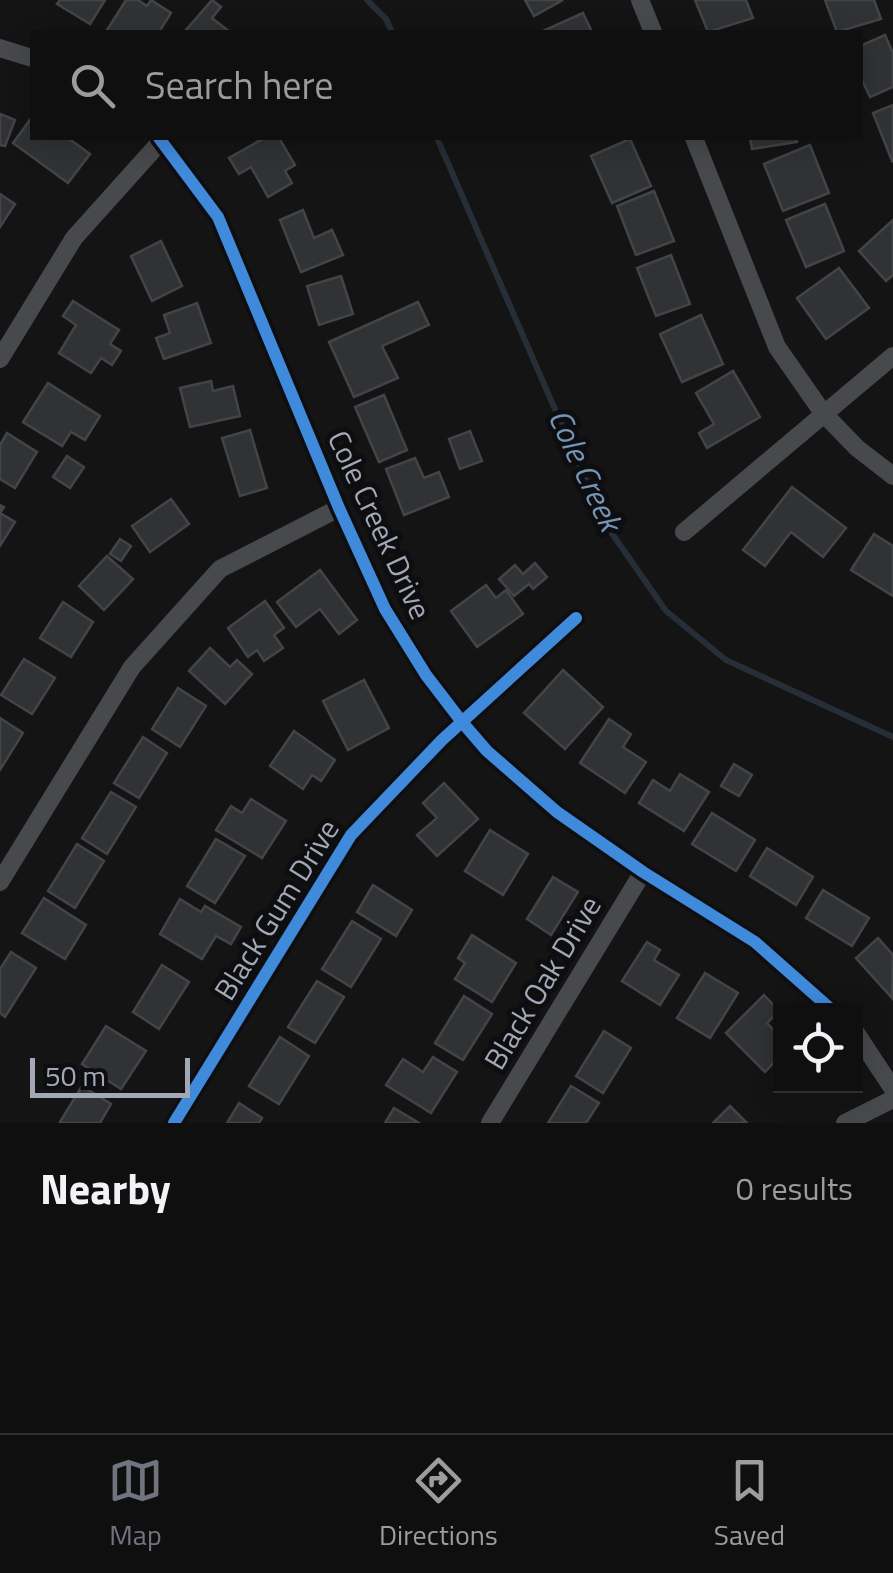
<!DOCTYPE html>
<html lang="en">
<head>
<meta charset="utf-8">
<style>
  :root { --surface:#0f0f0f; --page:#1d1d1d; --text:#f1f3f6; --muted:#9b9c9e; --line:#2f2f2f; --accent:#71747e }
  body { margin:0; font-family:"Titillium Web",sans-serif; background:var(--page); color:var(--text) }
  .controls { position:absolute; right:30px; bottom:30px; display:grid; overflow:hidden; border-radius:0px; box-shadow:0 5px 25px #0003 }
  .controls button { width:90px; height:90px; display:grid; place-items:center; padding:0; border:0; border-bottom:2px solid var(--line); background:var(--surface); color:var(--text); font:50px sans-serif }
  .scale { position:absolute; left:30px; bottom:25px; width:160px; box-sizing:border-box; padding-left:10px; border:5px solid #a3a8b7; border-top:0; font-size:28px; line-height:35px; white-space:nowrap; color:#a3a8b7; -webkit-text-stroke:8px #0e0e10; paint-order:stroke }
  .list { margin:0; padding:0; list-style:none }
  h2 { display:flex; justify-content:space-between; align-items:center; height:130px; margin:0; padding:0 40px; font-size:42px }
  h2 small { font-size:32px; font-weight:400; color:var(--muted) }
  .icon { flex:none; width:55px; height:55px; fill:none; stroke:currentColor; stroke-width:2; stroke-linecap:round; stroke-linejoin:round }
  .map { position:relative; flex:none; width:893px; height:1123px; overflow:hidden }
  .search { position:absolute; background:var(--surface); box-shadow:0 5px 25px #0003; left:30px; right:30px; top:30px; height:110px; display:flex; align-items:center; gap:25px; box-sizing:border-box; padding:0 35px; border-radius:0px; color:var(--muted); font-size:38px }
  .sheet { height:310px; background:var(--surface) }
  nav { display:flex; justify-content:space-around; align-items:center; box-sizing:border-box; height:140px; border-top:2px solid var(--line); background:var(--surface); font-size:28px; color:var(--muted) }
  nav a { display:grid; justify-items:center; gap:5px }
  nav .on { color:var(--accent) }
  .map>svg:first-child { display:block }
</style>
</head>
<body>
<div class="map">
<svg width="893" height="1123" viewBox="0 0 893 1123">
  <rect width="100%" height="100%" fill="#141414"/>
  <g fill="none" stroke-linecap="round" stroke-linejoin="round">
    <!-- stream -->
    <g stroke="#262e37" stroke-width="6">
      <polyline points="367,0 386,19 392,32"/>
      <polyline points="437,138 604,522 666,611 726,660 893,737"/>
    </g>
  </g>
  <!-- building -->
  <g fill="#313234" stroke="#424448" stroke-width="2.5">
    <polygon points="60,0 105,0 90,24 57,4"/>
    <polygon points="126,0 138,0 147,6 151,0 171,13 159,32 111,32 107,30"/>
    <polygon points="212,0 221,7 212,18 230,32 189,32 186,30"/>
    <polygon points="525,0 563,0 534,16"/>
    <polygon points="695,0 746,0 753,18 708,32"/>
    <polygon points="825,0 874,0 881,19 837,32"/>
    <polygon points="583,13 592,32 541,32"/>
    <polygon points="885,35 893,53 893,87 870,97 860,76 860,46"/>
    <polygon points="893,105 893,160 892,161 873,113"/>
    <polygon points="0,114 15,120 5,146 0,145"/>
    <polygon points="32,117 32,138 68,138 90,154 68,183 13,143"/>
    <polygon points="264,138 279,138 295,165 285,171 292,183 268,197 251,167 239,174 229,158"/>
    <polygon points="750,138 796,138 797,142 752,149"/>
    <polygon points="630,139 651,186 612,203 591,156"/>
    <polygon points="810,145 829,193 783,211 764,164"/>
    <polygon points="654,191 674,241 636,255 617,206"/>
    <polygon points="0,194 15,204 0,227"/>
    <polygon points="825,204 844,251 806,267 786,220"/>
    <polygon points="303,210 314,238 332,230 343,255 301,272 280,220"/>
    <polygon points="893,220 893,275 886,281 859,251"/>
    <polygon points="161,241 182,286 152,301 131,256"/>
    <polygon points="671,255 690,304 656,316 637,268"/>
    <polygon points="839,268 869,308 826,339 797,298"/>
    <polygon points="341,276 353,314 319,325 307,286"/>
    <polygon points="73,301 119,330 110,344 121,351 112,365 101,358 91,373 59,353 76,325 63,316"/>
    <polygon points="418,302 429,325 382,346 398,378 354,397 329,342"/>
    <polygon points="197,303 211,343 164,359 156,338 170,333 164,315"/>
    <polygon points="701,315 723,364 682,382 660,334"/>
    <polygon points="733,371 760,417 707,448 699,433 714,424 696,393"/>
    <polygon points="211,381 213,391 233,386 240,416 190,427 180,388"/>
    <polygon points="48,383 100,416 85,440 71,432 62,446 23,422"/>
    <polygon points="384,395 407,450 379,462 355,407"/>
    <polygon points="250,430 267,488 240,496 222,438"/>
    <polygon points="470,431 482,461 460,469 449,439"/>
    <polygon points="7,433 37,452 15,488 0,479 0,445"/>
    <polygon points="67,456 84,467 70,488 53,477"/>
    <polygon points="415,458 424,478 439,472 449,497 404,515 386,469"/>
    <polygon points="792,487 846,528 823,557 791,532 765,566 743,550"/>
    <polygon points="171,499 189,524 150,552 132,526"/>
    <polygon points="0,505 4,507 0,513 15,522 0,546"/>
    <polygon points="874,534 893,546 893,596 851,570"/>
    <polygon points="120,539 131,546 121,561 110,554"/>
    <polygon points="107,556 133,579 104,610 79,586"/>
    <polygon points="535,563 547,577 533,589 529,584 514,596 499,579 515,565 523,574"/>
    <polygon points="320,570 357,620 339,634 320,609 296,627 277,602"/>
    <polygon points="486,585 496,598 506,590 523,614 477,647 451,611"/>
    <polygon points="265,601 284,628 274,635 283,648 264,661 257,650 248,657 228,628"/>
    <polygon points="63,602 93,622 71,657 40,638"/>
    <polygon points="210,648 230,667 237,660 252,674 225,704 189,671"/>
    <polygon points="24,659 55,678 32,714 1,695"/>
    <polygon points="563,670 603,707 565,749 524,713"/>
    <polygon points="364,680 389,728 348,750 323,701"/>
    <polygon points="178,688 206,706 180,747 152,729"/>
    <polygon points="0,718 23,733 0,770"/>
    <polygon points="609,719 631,734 623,747 646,762 625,793 580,763"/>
    <polygon points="294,731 335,760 321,781 312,775 303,789 270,766"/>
    <polygon points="143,737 167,753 139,798 114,783"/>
    <polygon points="734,764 752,775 739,796 721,786"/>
    <polygon points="680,774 709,792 684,831 639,803 653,780 670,791"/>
    <polygon points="444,783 478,819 437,856 417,835 437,818 423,803"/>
    <polygon points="111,792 136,807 107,854 82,838"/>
    <polygon points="251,799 286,821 262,858 216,830 231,806 242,813"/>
    <polygon points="712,813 755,840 736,871 692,844"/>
    <polygon points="490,830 528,854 503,895 465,871"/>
    <polygon points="216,839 245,856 215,903 187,886"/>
    <polygon points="77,844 104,861 75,908 48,891"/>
    <polygon points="767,848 813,877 796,905 750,876"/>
    <polygon points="553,877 578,892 551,935 527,919"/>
    <polygon points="373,885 412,910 396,936 357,912"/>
    <polygon points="823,890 869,918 852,946 806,918"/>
    <polygon points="44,898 86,925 65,959 22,933"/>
    <polygon points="180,899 201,912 205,906 241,927 231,944 216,936 202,959 160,934"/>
    <polygon points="352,921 381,939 351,987 322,969"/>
    <polygon points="472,935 516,963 492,1002 455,979 465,963 458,958"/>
    <polygon points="878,938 893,955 892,998 856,958"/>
    <polygon points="647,942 660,950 654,960 679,975 660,1005 622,981"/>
    <polygon points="11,952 36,968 5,1017 0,1013 0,969"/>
    <polygon points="162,965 189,982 159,1029 133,1012"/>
    <polygon points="705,973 738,993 710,1038 677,1018"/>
    <polygon points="317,981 344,997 315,1043 288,1027"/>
    <polygon points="764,995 779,1011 767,1023 780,1037 780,1056 765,1072 726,1033"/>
    <polygon points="464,996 492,1014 463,1060 435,1043"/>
    <polygon points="106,1026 146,1051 121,1089 82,1064"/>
    <polygon points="604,1031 631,1048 603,1093 576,1076"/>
    <polygon points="280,1037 309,1056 279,1104 249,1086"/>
    <polygon points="433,1057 457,1072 431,1113 386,1085 403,1059 423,1072"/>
    <polygon points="82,1086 111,1104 100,1123 63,1123 60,1122"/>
    <polygon points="571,1086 599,1103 586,1123 548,1123"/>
    <polygon points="239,1103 262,1118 259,1123 227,1123"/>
    <polygon points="730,1106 747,1123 713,1123"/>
    <polygon points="394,1108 419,1123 385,1123"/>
  </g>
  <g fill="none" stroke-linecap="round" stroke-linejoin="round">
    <!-- minor -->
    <g stroke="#47494d" stroke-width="18">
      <polyline points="640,0 653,32"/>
      <polyline points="0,48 32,58"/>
      <polyline points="159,138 218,217 339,508 385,609 426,675 462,722 487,751 557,812 643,872 755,942 833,1011"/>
      <polyline points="694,138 777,347 823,413 857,448 893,476"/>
      <polyline points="0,359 74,238 162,140"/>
      <polyline points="684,532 893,356"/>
      <polyline points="0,882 132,667 220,569 339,508"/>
      <polyline points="856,1033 893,1089"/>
      <polyline points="174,1123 351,835 442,740 576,618"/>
      <polyline points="490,1123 643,872"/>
      <polyline points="845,1123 893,1099"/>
    </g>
    <!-- cycleway casing -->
    <g stroke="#0e0e10" stroke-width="19">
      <g id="cycleway">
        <polyline points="159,138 218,217 339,508 385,609 426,675 462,722 487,751 557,812 643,872 755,942 833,1011"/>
        <polyline points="174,1123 351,835 442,740 576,618"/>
      </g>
    </g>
    <!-- cycleway -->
    <use href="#cycleway" stroke="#408adc" stroke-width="12"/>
  </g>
  <g text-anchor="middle" stroke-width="10" stroke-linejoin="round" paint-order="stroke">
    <!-- street labels -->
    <g font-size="30" fill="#a3a8b7" stroke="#0e0e10">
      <text transform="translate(379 525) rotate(65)" y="10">Cole Creek Drive</text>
      <text transform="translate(277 910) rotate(-58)" y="10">Black Gum Drive</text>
      <text transform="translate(543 983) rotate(-59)" y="10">Black Oak Drive</text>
    </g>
    <!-- water labels -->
    <g font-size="32" font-style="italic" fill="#7595b6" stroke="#0e0e10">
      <text transform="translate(585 470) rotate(65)" y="11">Cole Creek</text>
    </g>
  </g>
</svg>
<div class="controls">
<button><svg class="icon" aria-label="locate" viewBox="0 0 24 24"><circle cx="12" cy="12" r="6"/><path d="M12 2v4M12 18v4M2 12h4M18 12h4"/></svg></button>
</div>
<div class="scale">50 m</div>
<div class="search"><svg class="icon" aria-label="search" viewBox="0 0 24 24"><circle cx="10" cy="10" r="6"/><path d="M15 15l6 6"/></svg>Search here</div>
</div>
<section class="sheet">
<h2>Nearby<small>0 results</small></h2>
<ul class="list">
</ul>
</section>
<nav>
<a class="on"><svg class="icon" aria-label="map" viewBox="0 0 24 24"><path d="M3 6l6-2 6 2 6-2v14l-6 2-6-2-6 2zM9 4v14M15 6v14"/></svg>Map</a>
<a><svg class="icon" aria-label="directions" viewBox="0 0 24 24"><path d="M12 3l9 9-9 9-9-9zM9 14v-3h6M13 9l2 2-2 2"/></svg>Directions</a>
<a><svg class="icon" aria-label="saved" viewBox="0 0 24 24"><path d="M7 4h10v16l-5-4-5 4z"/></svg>Saved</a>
</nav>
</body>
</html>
